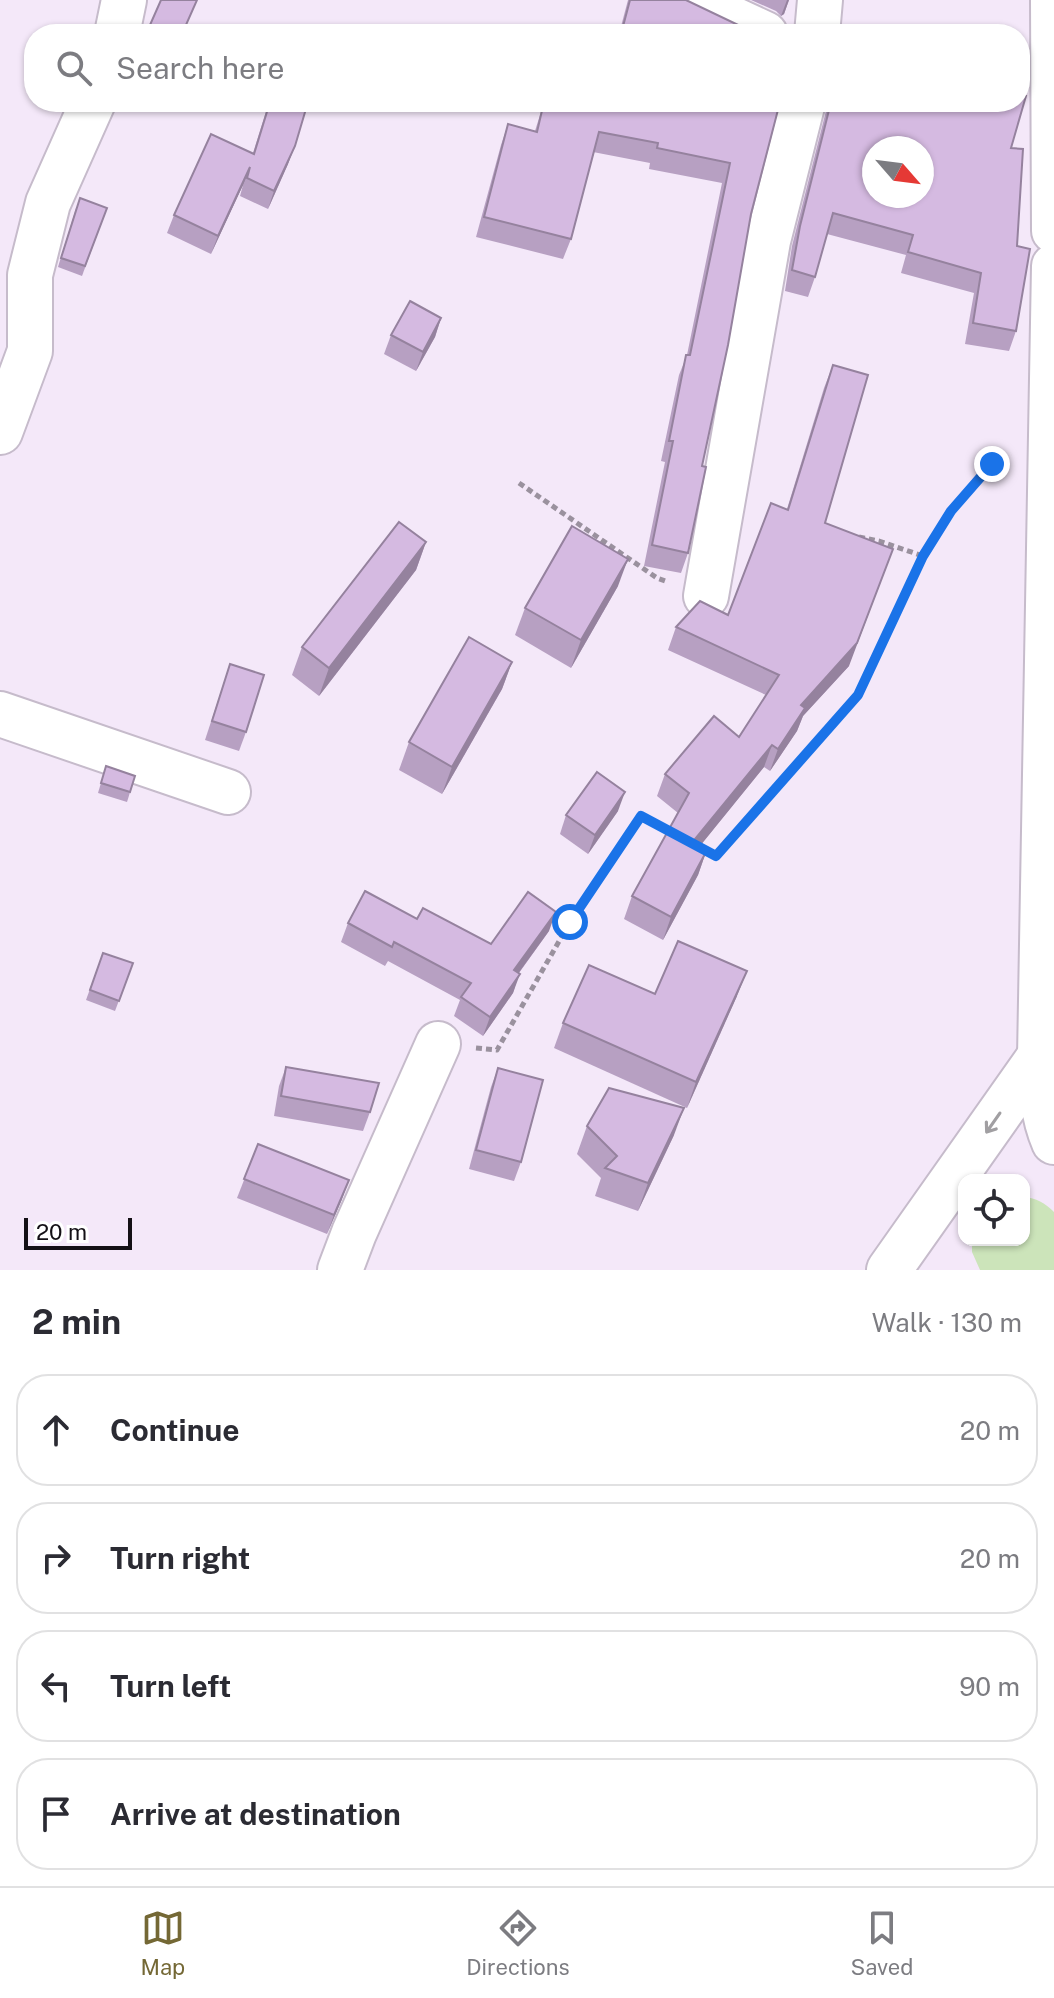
<!DOCTYPE html>
<html lang="en">
<head>
<meta charset="utf-8">
<style>
  :root { --surface:#fff; --page:#f7f7f7; --text:#2b2b33; --muted:#7c7c81; --line:#e1e1e2; --accent:#746835 }
  body { margin:0; font-family:"Public Sans",sans-serif; background:var(--page); color:var(--text) }
  .controls { position:absolute; right:24px; bottom:24px; display:grid; overflow:hidden; border-radius:16px; box-shadow:0 2px 6px #0004 }
  .controls button { width:72px; height:72px; display:grid; place-items:center; padding:0; border:0; border-bottom:2px solid var(--line); background:var(--surface); color:var(--text); font:40px sans-serif }
  .compass { position:absolute; left:862px; top:136px; width:72px; height:72px; border-radius:50%; background:var(--surface); box-shadow:0 2px 6px #0004; rotate:118deg }
  .scale { position:absolute; left:24px; bottom:20px; width:108px; box-sizing:border-box; padding-left:8px; border:4px solid #141016; border-top:0; font-size:22px; line-height:28px; white-space:nowrap; color:#141016; -webkit-text-stroke:6px #fff; paint-order:stroke }
  .stop { position:absolute; width:24px; height:24px; margin:-18px; border:6px solid #1a73e8; border-radius:50%; background:#fff }
  .stop.end { background:#1a73e8; border-color:#fff; box-shadow:0 2px 8px #0008 }
  .list { margin:0; padding:0; list-style:none }
  h2 { display:flex; justify-content:space-between; align-items:center; height:104px; margin:0; padding:0 32px; font-size:34px }
  h2 small { font-size:26px; font-weight:400; color:var(--muted) }
  .list li { display:grid; grid-template-columns:52px 1fr auto; gap:24px; align-items:center; box-sizing:border-box; height:112px; margin:0 16px 16px; padding:0 16px; border:2px solid var(--line); border-radius:32px }
  .list b { display:block; font-size:30px; white-space:nowrap }
  .list em { font-size:26px; font-style:normal; color:var(--muted) }
  .icon { flex:none; width:44px; height:44px; fill:none; stroke:currentColor; stroke-width:2; stroke-linecap:round; stroke-linejoin:round }
  .map { position:relative; flex:none; width:1054px; height:1270px; overflow:hidden }
  .search { position:absolute; background:var(--surface); box-shadow:0 2px 6px #0004; left:24px; right:24px; top:24px; height:88px; display:flex; align-items:center; gap:20px; box-sizing:border-box; padding:0 28px; border-radius:32px; color:var(--muted); font-size:30px }
  .sheet { height:616px; background:var(--surface) }
  nav { display:flex; justify-content:space-around; align-items:center; box-sizing:border-box; height:112px; border-top:2px solid var(--line); background:var(--surface); font-size:22px; color:var(--muted) }
  nav a { display:grid; justify-items:center; gap:4px }
  nav .on { color:var(--accent) }
  .map>svg:first-child { display:block }
</style>
</head>
<body>
<div class="map">
<svg width="1054" height="1270" viewBox="0 0 1054 1270">
  <rect width="100%" height="100%" fill="#f4e8f9"/>
  <!-- green -->
  <path fill="#cce4ba" d="M1024,1197C1036,1198 1045,1203 1054,1212V1270H980L972,1252V1240H1024Z"/>
  <g fill="none" stroke-linecap="round" stroke-linejoin="round">
    <!-- minor casing -->
    <g stroke="#c6bbcb" stroke-width="48">
      <g id="minor">
        <polyline points="692,0 765,34"/>
        <polyline points="1053,0 1054,231"/>
        <polyline points="117,34 124,0"/>
        <polyline points="817,34 820,0"/>
        <path d="M1054,266L1040,1057C1041,1087 1042,1114 1054,1142"/>
        <polyline points="0,432 30,351 30,275 48,203 93,102"/>
        <polyline points="706,596 768,241 803,102"/>
        <polyline points="0,714 228,792"/>
        <polyline points="340,1270 354,1233 438,1044"/>
      </g>
    </g>
    <!-- highway casing -->
    <g stroke="#c6bbcb" stroke-width="48">
      <polyline id="highway" points="889,1270 1054,1036"/>
    </g>
    <!-- path -->
    <g stroke="#9a919e" stroke-width="5" stroke-dasharray="6 4" stroke-linecap="butt">
      <polyline points="519,483 657,578 668,582"/>
      <polyline points="859,537 879,541 923,556"/>
      <polyline points="694,844 716,856 858,695 923,556 951,511 992,464 1011,454"/>
      <polyline points="476,1048 497,1050 570,922 641,816 674,833"/>
    </g>
    <!-- minor -->
    <use href="#minor" stroke="#fff" stroke-width="44"/>
    <!-- highway -->
    <use href="#highway" stroke="#fff" stroke-width="44"/>
  </g>
  <!-- wall -->
  <g fill="#b7a0c2">
    <polygon points="628,0 686,0 757,34 619,34"/>
    <polygon points="751,0 789,0 784,14 781,16 776,11"/>
    <polygon points="269,102 308,102 288,164 268,209 240,196 243,185 211,254 167,233 174,215 253,153"/>
    <polygon points="544,102 780,102 751,214 702,466 688,553 681,573 644,566 665,462 661,461 679,375 687,355 722,183 649,169 650,163 593,152 571,239 563,259 476,237 501,145 508,124 535,131"/>
    <polygon points="827,102 1020,102 1011,148 1017,246 1016,331 1009,351 965,344 974,293 901,273 906,255 827,234 815,277 808,297 785,291 792,246 827,107"/>
    <polygon points="76,208 107,208 82,276 58,267"/>
    <polygon points="441,318 435,337 416,371 384,354 391,335"/>
    <polygon points="833,365 825,523 849,666 803,716 797,731 770,771 764,767 698,848 706,852 698,875 663,940 624,919 632,896 678,813 657,796 665,774 739,737 766,695 668,650 676,627 728,615 787,509 824,388"/>
    <polygon points="426,542 416,570 319,696 292,675 302,647"/>
    <polygon points="618,586 571,668 515,635 525,608"/>
    <polygon points="512,662 502,689 442,794 399,770 409,742"/>
    <polygon points="230,664 246,732 239,751 205,740"/>
    <polygon points="106,766 135,776 127,802 98,793"/>
    <polygon points="618,811 588,854 560,834 566,815"/>
    <polygon points="417,919 491,944 549,931 519,973 513,993 483,1036 454,1016 460,1000 388,961 385,966 341,942 348,923"/>
    <polygon points="103,953 133,963 115,1011 86,1000"/>
    <polygon points="655,994 737,996 687,1108 554,1048 563,1023"/>
    <polygon points="286,1067 370,1112 363,1131 274,1116 279,1086"/>
    <polygon points="498,1068 521,1162 514,1181 469,1169 491,1087"/>
    <polygon points="587,1126 674,1135 638,1211 595,1196 601,1178 577,1154"/>
    <polygon points="258,1144 342,1199 327,1234 237,1198"/>
  </g>
  <!-- shaded-wall -->
  <g fill="#95829e">
    <polygon points="787,0 789,0 784,14 781,16"/>
    <polygon points="295,146 288,164 268,209 274,191"/>
    <polygon points="250,167 243,185 211,254 218,236"/>
    <polygon points="441,318 435,337 416,371 423,352"/>
    <polygon points="426,542 416,570 319,696 329,668"/>
    <polygon points="893,549 849,666 803,716 797,731 770,771 778,749 801,705"/>
    <polygon points="628,559 618,586 571,668 581,640"/>
    <polygon points="512,662 502,689 442,794 452,767"/>
    <polygon points="772,745 764,767 683,867 691,844"/>
    <polygon points="625,792 618,811 588,854 595,835"/>
    <polygon points="706,852 698,875 663,940 671,917"/>
    <polygon points="556,912 549,931 507,989 514,970"/>
    <polygon points="747,971 737,996 687,1108 696,1082"/>
    <polygon points="520,974 513,993 483,1036 490,1017"/>
    <polygon points="684,1108 674,1135 638,1211 648,1183"/>
    <polygon points="349,1180 342,1199 327,1234 334,1215"/>
  </g>
  <!-- building -->
  <g fill="#d5bae1" stroke="#95829e" stroke-width="2" fill-rule="evenodd">
    <polygon points="161,0 197,0 182,34 146,34"/>
    <polygon points="630,0 686,0 757,34 621,34"/>
    <polygon points="791,30 808,34 786,34"/>
    <path d="M1020,94L1026,96L1011,148L1023,149L1017,246L1030,249L1016,331L973,323L981,273L908,252L913,235L833,213L815,277L792,270L800,226L831,102H1020ZM874,148H922V196H874Z"/>
    <polygon points="270,102 308,102 295,146 274,191 247,178 250,167 218,236 174,215 211,134 254,154"/>
    <polygon points="544,102 571,102 576,103 576,102 780,102 751,214 728,345 702,466 706,467 688,553 652,545 673,441 669,441 686,355 690,355 730,163 657,148 658,143 599,132 571,239 484,217 508,124 537,132"/>
    <polygon points="80,198 107,208 85,266 61,258"/>
    <polygon points="410,301 441,318 423,352 391,335"/>
    <polygon points="833,365 868,375 825,523 893,549 857,643 801,705 805,708 778,749 772,745 691,844 706,852 671,917 632,896 689,793 665,774 714,716 739,737 779,675 676,627 700,601 728,615 771,503 788,510"/>
    <polygon points="399,522 426,542 329,668 302,647"/>
    <polygon points="572,526 628,559 581,640 525,608"/>
    <polygon points="469,637 512,662 452,767 409,742"/>
    <polygon points="230,664 264,675 246,732 212,721"/>
    <polygon points="106,766 135,776 130,792 101,783"/>
    <polygon points="597,772 625,792 595,835 566,815"/>
    <polygon points="365,891 417,919 423,908 491,944 528,892 556,912 514,970 520,974 490,1017 461,997 471,983 394,942 392,947 348,923"/>
    <polygon points="678,941 747,971 696,1082 563,1023 589,965 655,994"/>
    <polygon points="103,953 133,963 119,1001 90,990"/>
    <polygon points="286,1067 379,1083 370,1112 281,1096"/>
    <polygon points="498,1068 543,1080 521,1162 476,1150"/>
    <polygon points="609,1088 684,1108 648,1183 605,1168 617,1156 587,1126"/>
    <polygon points="258,1144 349,1180 334,1215 244,1179"/>
  </g>
  <!-- one-way arrows -->
  <defs><path id="oneway-shaft" d="M-6 0H5M1.5-3L5.5 0L1.5 3" fill="none" stroke-width="1.6" stroke-linecap="round" stroke-linejoin="round" transform="scale(2)"/></defs>
  <use stroke="#a19fa2" href="#oneway-shaft" transform="translate(993 1123) rotate(125)"/>
  <g fill="none" stroke-linecap="round" stroke-linejoin="round">
    <!-- route -->
    <polyline stroke="#1a73e8" stroke-width="10" points="570,922 641,816 716,856 858,695 923,556 951,511 992,464"/>
  </g>
</svg>
<div class="controls">
<button><svg class="icon" aria-label="locate" viewBox="0 0 24 24"><circle cx="12" cy="12" r="6"/><path d="M12 2v4M12 18v4M2 12h4M18 12h4"/></svg></button>
</div>
<svg class="compass" viewBox="-18 -18 36 36"><path d="M0-13l5 13h-10z" fill="#e53935"/><path d="M0 13l5-13h-10z" fill="#7c7c81"/></svg>
<div class="scale">20 m</div>
<div class="stop" style="left:570px;top:922px"></div>
<div class="stop end" style="left:992px;top:464px"></div>
<div class="search"><svg class="icon" aria-label="search" viewBox="0 0 24 24"><circle cx="10" cy="10" r="6"/><path d="M15 15l6 6"/></svg>Search here</div>
</div>
<section class="sheet">
<h2>2 min<small>Walk · 130 m</small></h2>
<ul class="list">
<li><svg class="icon" aria-label="ahead" viewBox="0 0 24 24"><path d="M12 20V5M6 11l6-6 6 6"/></svg><div><b>Continue</b></div><em>20 m</em></li>
<li><svg class="icon" aria-label="right" viewBox="0 0 24 24"><path d="M7 20v-9h11M14 6l5 5-5 5"/></svg><div><b>Turn right</b></div><em>20 m</em></li>
<li><svg class="icon" aria-label="left" viewBox="0 0 24 24"><path d="M17 20v-9H6M10 6l-5 5 5 5"/></svg><div><b>Turn left</b></div><em>90 m</em></li>
<li><svg class="icon" aria-label="arrive" viewBox="0 0 24 24"><path d="M6 21V4h12l-3 4 3 4H6"/></svg><div><b>Arrive at destination</b></div></li>
</ul>
</section>
<nav>
<a class="on"><svg class="icon" aria-label="map" viewBox="0 0 24 24"><path d="M3 6l6-2 6 2 6-2v14l-6 2-6-2-6 2zM9 4v14M15 6v14"/></svg>Map</a>
<a><svg class="icon" aria-label="directions" viewBox="0 0 24 24"><path d="M12 3l9 9-9 9-9-9zM9 14v-3h6M13 9l2 2-2 2"/></svg>Directions</a>
<a><svg class="icon" aria-label="saved" viewBox="0 0 24 24"><path d="M7 4h10v16l-5-4-5 4z"/></svg>Saved</a>
</nav>
</body>
</html>
